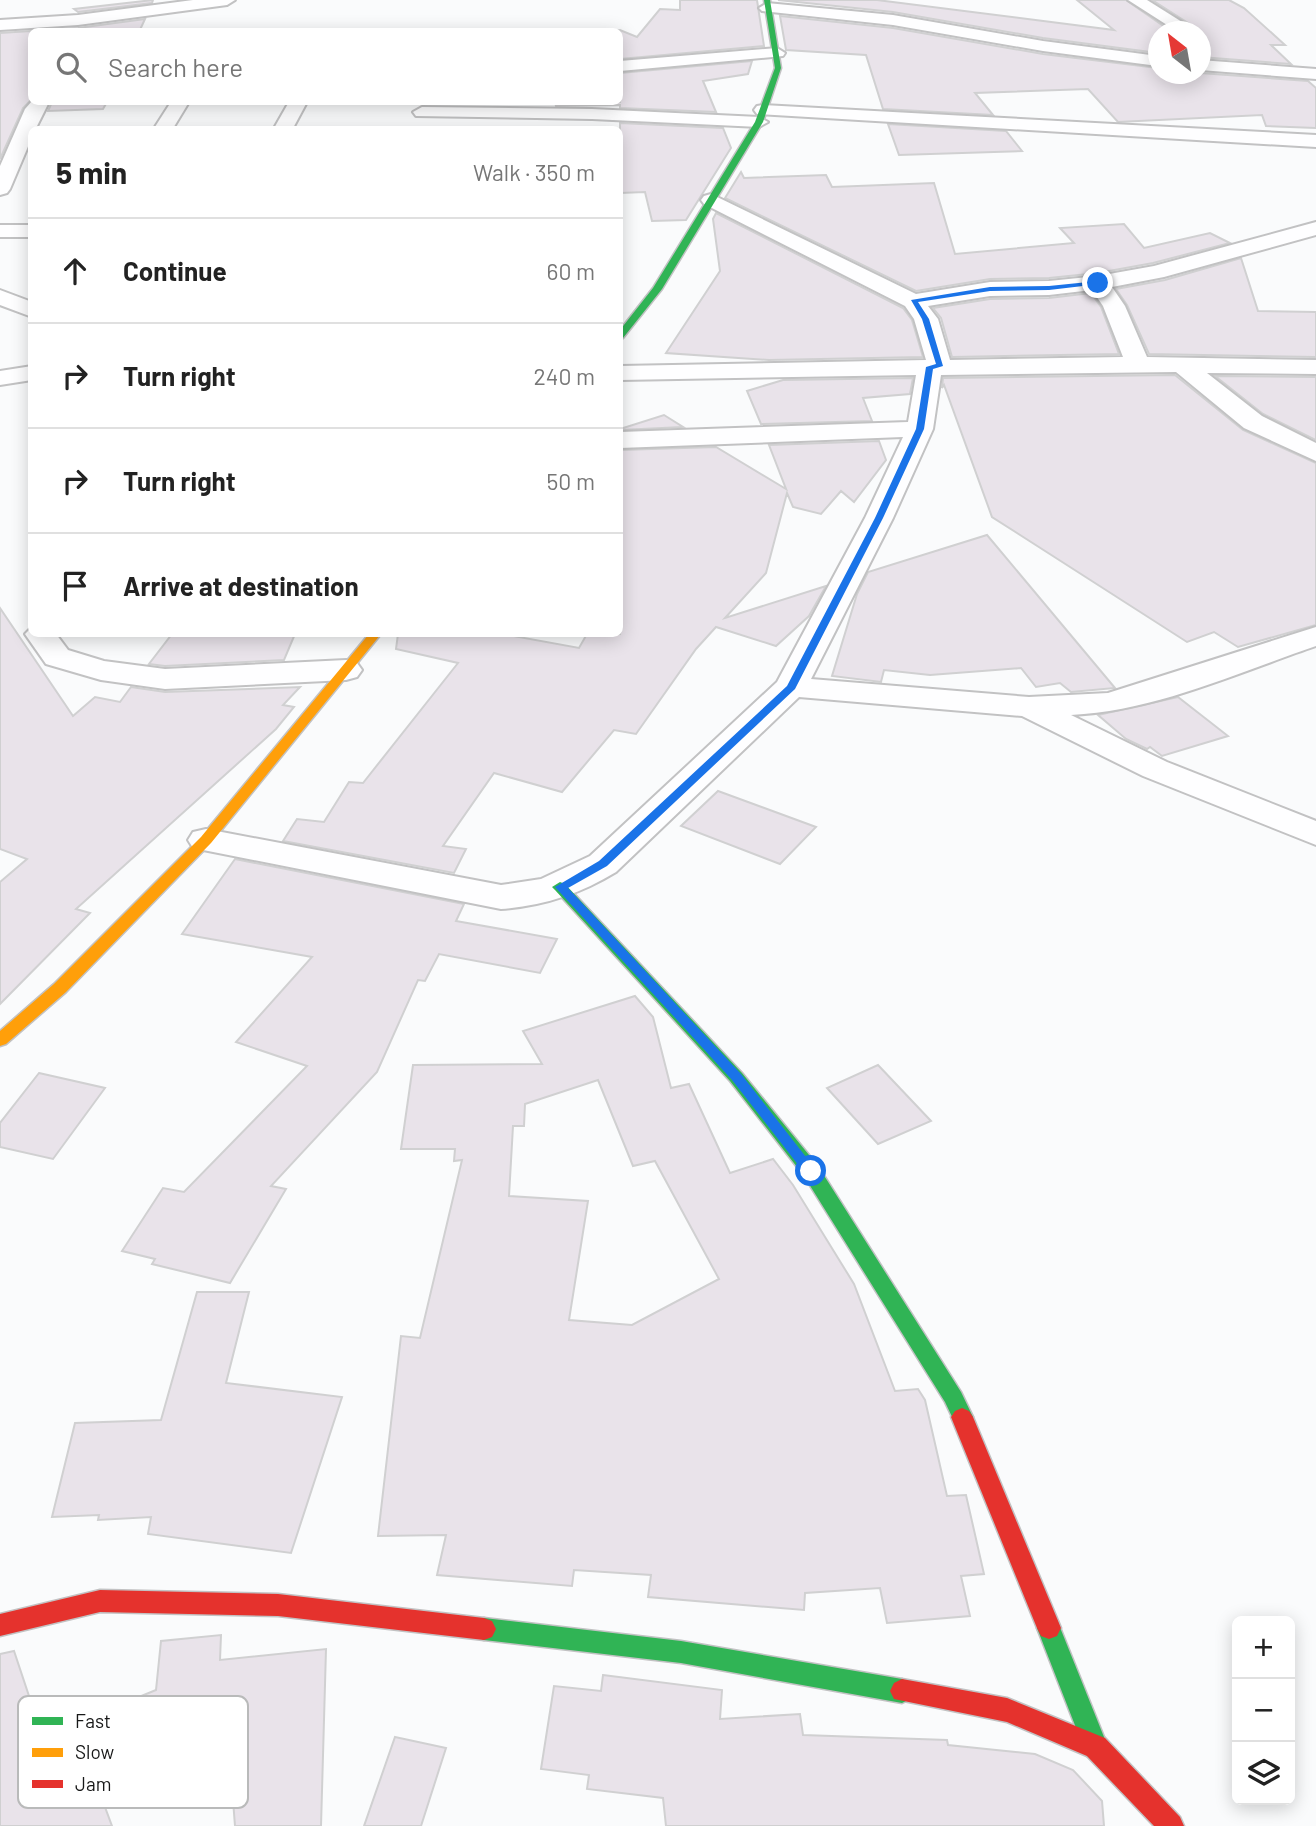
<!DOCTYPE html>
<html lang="en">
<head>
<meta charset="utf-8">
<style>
  :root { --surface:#fff; --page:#f2f2f2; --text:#222; --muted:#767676; --line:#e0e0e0 }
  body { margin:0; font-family:Barlow,sans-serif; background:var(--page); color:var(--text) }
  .controls { position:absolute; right:21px; bottom:21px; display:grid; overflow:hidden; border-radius:10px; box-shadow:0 4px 18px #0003 }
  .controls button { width:63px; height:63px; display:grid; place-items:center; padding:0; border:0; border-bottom:2px solid var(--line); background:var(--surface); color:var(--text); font:35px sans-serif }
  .compass { position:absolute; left:1148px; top:21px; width:63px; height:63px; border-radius:50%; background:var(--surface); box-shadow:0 4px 18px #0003; rotate:329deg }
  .stop { position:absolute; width:21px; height:21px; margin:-16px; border:5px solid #1a73e8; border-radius:50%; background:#fff }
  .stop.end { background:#1a73e8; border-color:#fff; box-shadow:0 2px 7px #0008 }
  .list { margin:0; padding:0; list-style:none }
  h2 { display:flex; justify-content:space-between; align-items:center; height:91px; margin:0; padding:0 28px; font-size:30px }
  h2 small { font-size:23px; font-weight:400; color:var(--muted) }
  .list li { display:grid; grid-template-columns:46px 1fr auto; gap:21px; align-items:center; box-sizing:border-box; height:105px; padding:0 28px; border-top:2px solid var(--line) }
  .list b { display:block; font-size:26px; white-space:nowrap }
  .list em { font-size:23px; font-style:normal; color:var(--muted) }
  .icon { flex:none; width:38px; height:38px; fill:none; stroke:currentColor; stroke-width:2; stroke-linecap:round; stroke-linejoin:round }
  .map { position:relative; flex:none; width:1316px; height:1826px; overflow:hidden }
  .search { position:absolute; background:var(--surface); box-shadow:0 4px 18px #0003; left:28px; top:28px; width:595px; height:77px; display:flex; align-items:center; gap:18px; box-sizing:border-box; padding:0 24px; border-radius:10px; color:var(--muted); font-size:26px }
  .panel { position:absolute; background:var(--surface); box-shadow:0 4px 18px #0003; left:28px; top:126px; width:595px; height:511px; border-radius:10px }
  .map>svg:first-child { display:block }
</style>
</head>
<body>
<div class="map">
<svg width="1316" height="1826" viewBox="0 0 1316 1826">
  <rect width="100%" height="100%" fill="#fafbfc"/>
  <!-- building -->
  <g fill="#e9e3ea" stroke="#d0d0d1" stroke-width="2" fill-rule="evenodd">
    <polygon points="153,0 152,3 78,12 74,9"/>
    <polygon points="680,0 757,0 764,46 620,59 620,32 611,32 620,30 637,37 660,9 680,10"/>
    <polygon points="778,0 877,0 1114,30 1077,0 1126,0 1172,32 1158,32 1158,53 1043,38 893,12"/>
    <polygon points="1152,0 1229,0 1244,8 1285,45 1271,45 1291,64 1200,57 1199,30"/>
    <polygon points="780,16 893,28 1043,54 1158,68 1158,74 1200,73 1308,81 1316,88 1316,128 1266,126 1262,115 1118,122 1088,89 975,93 993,115 883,109 866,55 786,50"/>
    <polygon points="145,19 139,32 32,32 32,99 23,108 0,159 0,33 78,28"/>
    <polygon points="752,61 748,74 703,81 716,112 620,108 620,105 556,106 555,102 620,102 620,73"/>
    <polygon points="52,102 107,102 103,109 48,111"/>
    <polygon points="620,123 723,128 731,148 686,220 652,221 645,192 620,193"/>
    <polygon points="888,124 1006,131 1022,151 899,155"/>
    <polygon points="741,172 744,178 826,175 832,187 934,183 955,254 1074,243 1060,228 1124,224 1144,248 1210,233 1230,243 1153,263 1098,273 1049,278 990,279 916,291 725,198"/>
    <polygon points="716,213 903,308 912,320 923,357 769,360 666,353 720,271 713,219"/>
    <polygon points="1241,258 1258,311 1316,312 1316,357 1149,354 1127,305 1116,289 1165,280"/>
    <polygon points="1091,293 1101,307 1119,354 952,357 941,318 933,308 990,299 1049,298"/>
    <polygon points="1175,375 1243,430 1316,463 1316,625 1238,647 1214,632 1187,642 992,517 944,385 942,388 943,378"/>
    <polygon points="1215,376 1316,377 1316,440 1263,414"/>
    <polygon points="913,378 910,394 863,398 872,421 761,424 747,391 783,380"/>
    <polygon points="664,415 683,427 620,430 620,429"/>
    <polygon points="879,441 886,460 854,502 841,491 821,514 793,507 787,493 766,573 725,618 826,586 809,616 776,646 716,627 696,649 636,734 614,730 562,792 494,773 443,846 466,849 454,873 283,841 297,819 324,822 349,782 363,783 458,663 396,649 398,634 503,634 579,648 587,634 620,634 620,450 716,447 786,489 769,445"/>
    <polygon points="987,535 1115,688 1071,692 1060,683 1036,687 1021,668 930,675 884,670 881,682 832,676 857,594 868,572"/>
    <polygon points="0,608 73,716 95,697 120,702 131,687 165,692 300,687 283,705 294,707 276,729 76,909 90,913 0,1004 0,882 27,859 0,849"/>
    <polygon points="172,634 295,634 284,660 165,666 149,664"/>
    <polygon points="1178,697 1228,736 1162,756 1150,747 1147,749 1126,739 1098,715"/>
    <polygon points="718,791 816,827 780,864 681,826"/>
    <polygon points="235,859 464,904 456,921 557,939 540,973 439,954 425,981 418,980 377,1072 271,1186 286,1189 230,1283 152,1264 155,1259 122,1251 163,1188 184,1192 307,1066 236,1042 312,957 182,934"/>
    <path d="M635,996L653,1017L671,1088L689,1084L730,1173L773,1159L793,1185L854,1284L895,1391L918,1389L925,1400L947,1496L966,1495L984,1574L961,1576L970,1616L887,1623L880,1588L805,1593L804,1610L648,1597L651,1575L574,1570L572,1586L437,1575L446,1535L378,1536L401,1336L420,1338L462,1160L454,1161L455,1149H401L413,1065L542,1064L523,1031ZM598,1080L633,1166L655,1161L719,1279L632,1325L569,1320L588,1201L509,1196L513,1126H524L525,1104Z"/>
    <polygon points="878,1065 931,1121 878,1144 827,1088"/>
    <polygon points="39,1073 105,1088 53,1159 0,1147 0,1123"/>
    <polygon points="197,1292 249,1292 226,1383 342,1397 291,1553 148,1534 151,1517 98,1520 99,1515 52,1517 75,1423 161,1420"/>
    <polygon points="221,1635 220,1660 326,1649 321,1826 235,1826 231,1774 212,1776 214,1752 102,1799 112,1826 0,1826 0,1654 14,1651 47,1750 118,1713 117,1706 156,1690 161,1641"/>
    <polygon points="603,1675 722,1690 720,1719 800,1714 803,1735 947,1740 948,1745 1035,1754 1073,1770 1102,1801 1104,1826 666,1826 663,1798 587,1789 589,1775 541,1769 554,1686 601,1691"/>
    <polygon points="395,1737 446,1748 421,1826 364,1826"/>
  </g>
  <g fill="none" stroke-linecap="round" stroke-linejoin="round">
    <!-- street casing -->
    <g stroke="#c2c2c3" stroke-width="4">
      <g id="street">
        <polygon points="193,0 235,0 227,5 78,25 0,30 0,20 78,15"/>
        <polygon points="1128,0 1147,0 1198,32 1178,32"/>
        <polygon points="767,3 893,15 1043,41 1158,56 1158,66 1043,51 893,25 762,11 759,8"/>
        <polygon points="777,48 785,53 783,56 620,71 620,61"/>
        <polygon points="1200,60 1316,69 1316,79 1200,70"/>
        <polygon points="32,101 49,102 35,130 32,130 32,137 10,189 7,193 0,195 0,166 25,109"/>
        <polygon points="171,102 189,102 172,130 153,130"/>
        <polygon points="289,102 307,102 292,130 273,130"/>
        <polygon points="763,105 1316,135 1316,147 757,114 754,110 757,106"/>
        <polygon points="422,107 592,109 759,117 768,122 759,127 592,119 416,116 413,112"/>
        <path d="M711,194L916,294L990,282L1049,281L1098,276L1154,266L1316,222V235L1164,277L1112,287L1125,306L1147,357L1316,360V374L1207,373L1262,416L1316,443V461L1244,428L1176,372L941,375L933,429L893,518L811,679L1029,697L1108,693L1316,627V646C1237,673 1155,711 1071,715L1167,762L1316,821V845L1143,776L1022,716L799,697L616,872C580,894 543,906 501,909L193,848L188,840L193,832L206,829L501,885L541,879L590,856L777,682L865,518L903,437L620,448V432L908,422L916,375L620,380V366L926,360L914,319L905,306L704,204L701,200L704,196ZM1092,290L1103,306L1123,357L950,360L938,319L928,306L990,296L1049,295Z"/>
        <rect x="0" y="225" width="32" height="12"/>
        <polygon points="0,290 32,302 32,317 0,305"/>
        <polygon points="32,366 32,380 0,385 0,371"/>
        <polygon points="32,627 32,634 56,634 68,650 104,661 165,669 346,660 357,663 362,670 357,677 346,680 165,689 101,680 46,664 25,634"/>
      </g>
    </g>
    <!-- fast casing -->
    <g stroke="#c2c2c3" stroke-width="3">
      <g id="fast">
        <polygon points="764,0 770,0 781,68 763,122 662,289 623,338 620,339 620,330 653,288 755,122 775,68"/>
        <polygon points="560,882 565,884 742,1073 818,1166 961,1392 973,1417 969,1423 962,1426 955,1423 945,1402 804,1176 730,1081 555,890 552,887"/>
        <polygon points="1049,1617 1057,1620 1108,1747 1105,1756 1096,1759 1087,1756 1037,1628 1041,1620"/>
        <polygon points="484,1618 681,1641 902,1679 910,1683 914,1691 910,1699 902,1703 681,1663 484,1640 476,1637 472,1629 476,1621"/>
      </g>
    </g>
    <!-- slow casing -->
    <g stroke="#c2c2c3" stroke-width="3">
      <polygon id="slow" points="369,634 381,634 211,843 66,992 6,1044 0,1046 0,1031 54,984 201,837"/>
    </g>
    <!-- jam casing -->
    <g stroke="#c2c2c3" stroke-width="3">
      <g id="jam">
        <polygon points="962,1408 969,1411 973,1417 1061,1628 1057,1636 1049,1639 1041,1636 1037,1628 951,1417 955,1411"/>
        <polygon points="100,1590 278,1594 484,1618 492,1621 496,1629 492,1637 484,1640 278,1616 100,1612 0,1636 0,1614"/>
        <polygon points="902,1679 1007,1698 1105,1738 1180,1817 1184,1826 1154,1826 1087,1756 1007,1722 894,1699 890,1691 894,1683"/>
      </g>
    </g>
    <!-- street -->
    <use href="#street" fill="#fefeff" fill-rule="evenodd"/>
    <!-- fast -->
    <use href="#fast" fill="#30b455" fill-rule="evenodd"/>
    <!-- slow -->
    <use href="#slow" fill="#ff9f0a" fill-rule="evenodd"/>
    <!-- jam -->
    <use href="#jam" fill="#e5322d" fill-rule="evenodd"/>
  </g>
  <!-- route -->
  <polygon fill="#1a73e8" points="1098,281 1100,284 1049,290 990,291 918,302 929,319 943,366 933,369 924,429 883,518 795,689 607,866 568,888 741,1074 817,1171 811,1176 806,1175 732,1080 555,887 599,861 787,686 875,518 916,429 926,367 936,364 922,319 911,300 990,287 1049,286"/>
  <!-- legend -->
  <rect x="18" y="1696" width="230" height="112" rx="10" fill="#fff" stroke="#b9baba" stroke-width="2"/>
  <rect x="32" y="1717" width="31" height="8" fill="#30b455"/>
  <rect x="32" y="1748" width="31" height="9" fill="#ff9f0a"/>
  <rect x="32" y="1780" width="31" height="8" fill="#e5322d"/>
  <g font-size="19" fill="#171818">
    <text x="75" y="1728">Fast</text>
    <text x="75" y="1759">Slow</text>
    <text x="75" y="1791">Jam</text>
  </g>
</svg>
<div class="controls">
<button>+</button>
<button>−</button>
<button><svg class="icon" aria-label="layers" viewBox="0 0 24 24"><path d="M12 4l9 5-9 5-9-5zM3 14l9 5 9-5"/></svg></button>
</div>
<svg class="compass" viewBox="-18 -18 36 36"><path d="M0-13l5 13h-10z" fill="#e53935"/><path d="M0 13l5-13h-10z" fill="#767676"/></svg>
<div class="stop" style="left:811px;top:1171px"></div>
<div class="stop end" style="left:1098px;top:283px"></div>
<div class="search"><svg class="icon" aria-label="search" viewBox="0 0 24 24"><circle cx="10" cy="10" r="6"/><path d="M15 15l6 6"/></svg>Search here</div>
<section class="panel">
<h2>5 min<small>Walk · 350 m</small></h2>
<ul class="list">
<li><svg class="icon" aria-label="ahead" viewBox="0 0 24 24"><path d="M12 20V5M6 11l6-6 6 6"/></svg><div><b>Continue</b></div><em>60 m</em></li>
<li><svg class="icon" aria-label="right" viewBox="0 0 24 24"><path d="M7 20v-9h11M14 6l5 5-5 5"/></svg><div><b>Turn right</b></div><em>240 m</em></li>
<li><svg class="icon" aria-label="right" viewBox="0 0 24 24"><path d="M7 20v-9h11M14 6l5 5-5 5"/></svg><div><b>Turn right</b></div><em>50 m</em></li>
<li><svg class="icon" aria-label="arrive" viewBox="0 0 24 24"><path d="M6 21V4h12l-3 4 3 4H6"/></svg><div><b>Arrive at destination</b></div></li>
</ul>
</section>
</div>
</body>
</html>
